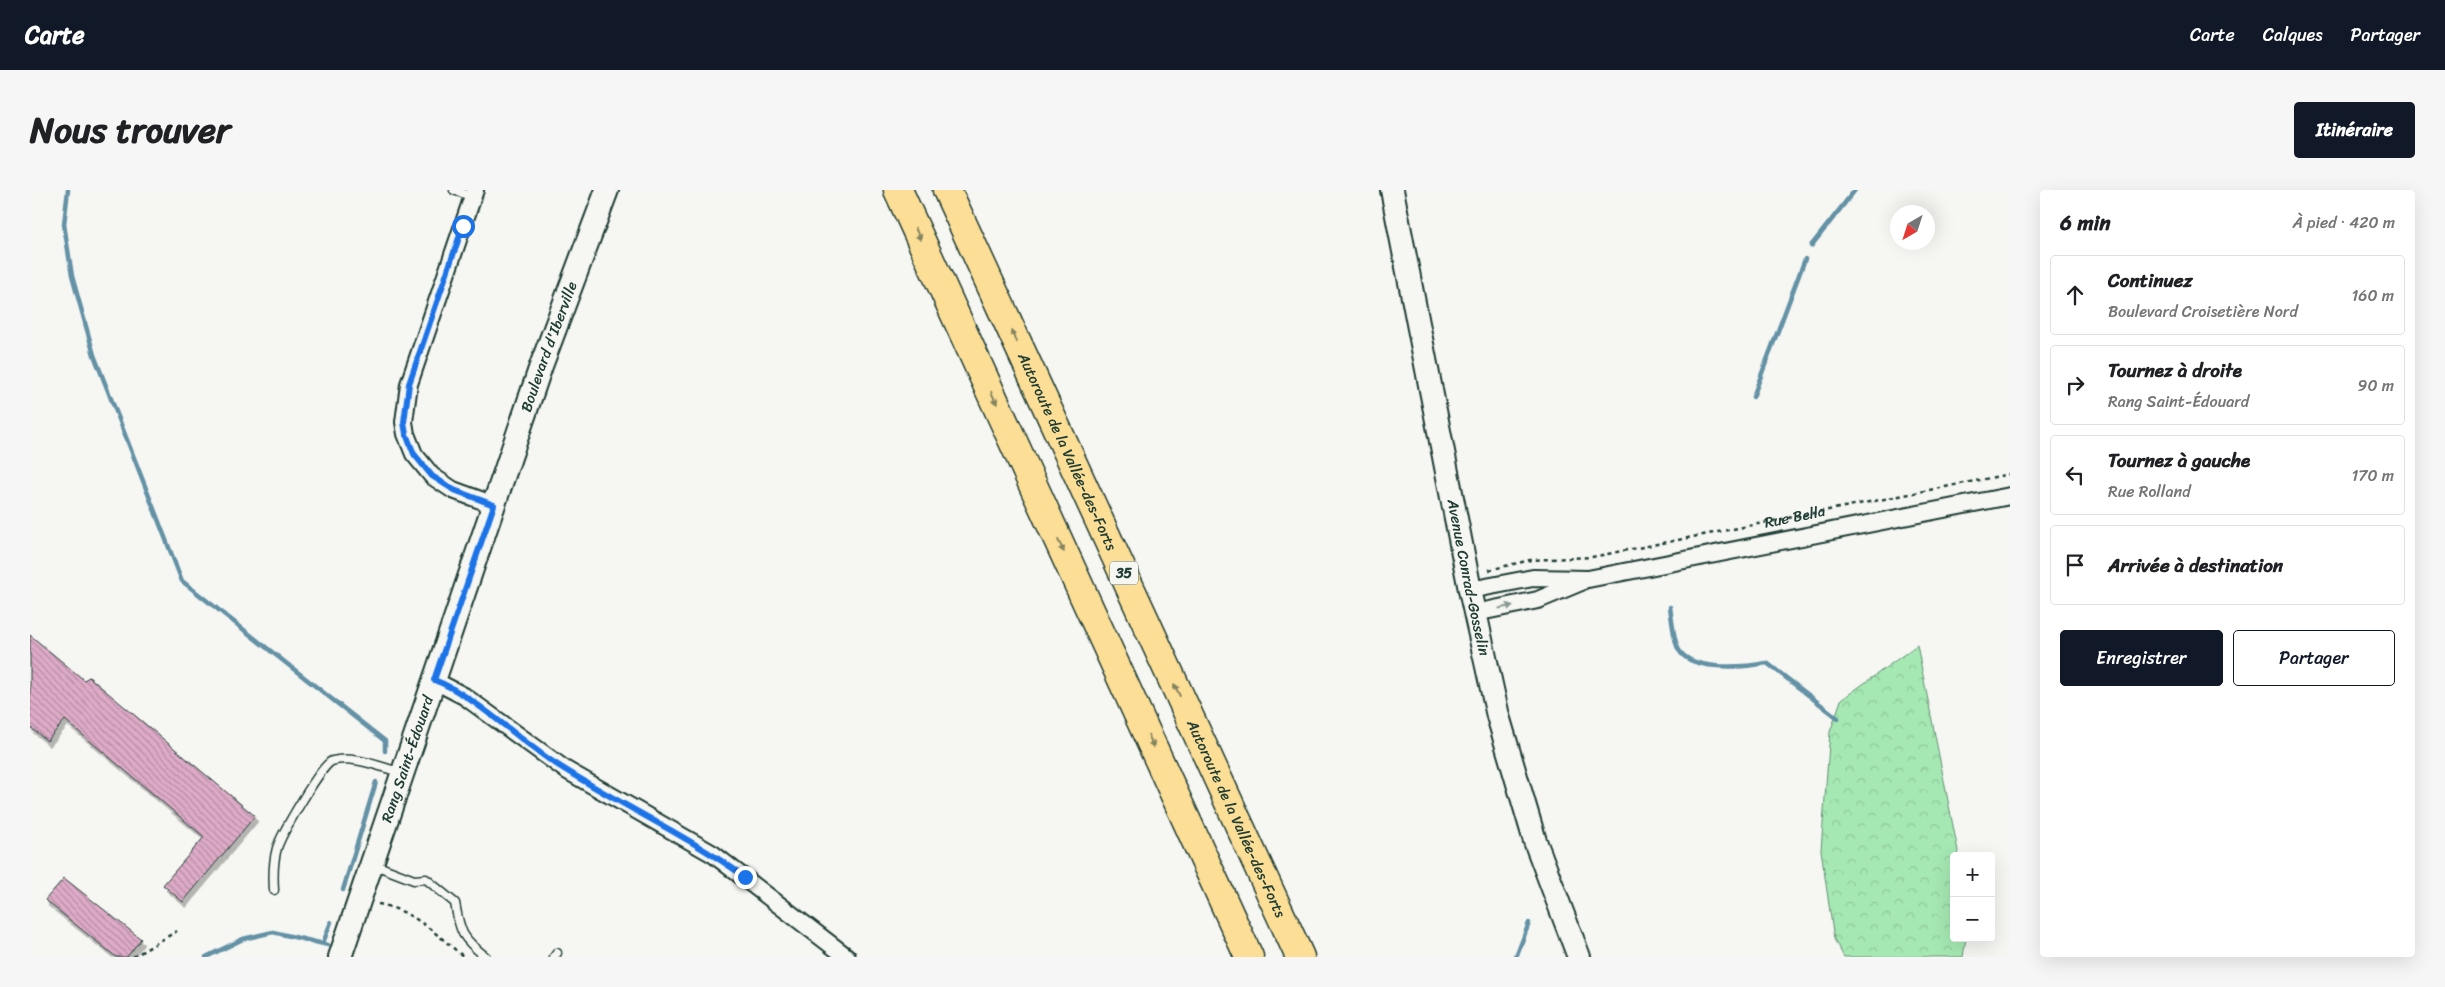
<!DOCTYPE html>
<html lang="fr">
<head>
<meta charset="utf-8">
<style>
  :root { --surface:#fff; --page:#f6f6f6; --text:#202124; --muted:#757577; --line:#e0e0e0; --accent:#111827 }
  body { margin:0; font-family:Sriracha,sans-serif; background:var(--page); color:var(--text) }
  .controls { position:absolute; right:15px; bottom:15px; display:grid; overflow:hidden; border-radius:5px; box-shadow:0 5px 20px #0002 }
  .controls button { width:45px; height:45px; display:grid; place-items:center; padding:0; border:0; border-bottom:1px solid var(--line); background:var(--surface); color:var(--text); font:25px sans-serif }
  .compass { position:absolute; left:1860px; top:15px; width:45px; height:45px; border-radius:50%; background:var(--surface); box-shadow:0 5px 20px #0002; rotate:219deg }
  .stop { position:absolute; width:15px; height:15px; margin:-11px; border:4px solid #1a73e8; border-radius:50%; background:#fff }
  .stop.end { background:#1a73e8; border-color:#fff; box-shadow:0 1px 5px #0008 }
  .list { margin:0; padding:0; list-style:none }
  h2 { display:flex; justify-content:space-between; align-items:center; height:65px; margin:0; padding:0 20px; font-size:21px }
  h2 small { font-size:16px; font-weight:400; color:var(--muted) }
  .list li { display:grid; grid-template-columns:32px 1fr auto; gap:15px; align-items:center; box-sizing:border-box; height:80px; margin:0 10px 10px; padding:0 10px; border:1px solid var(--line); border-radius:5px }
  .list b { display:block; font-size:19px; white-space:nowrap }
  .list p { margin:0; font-size:16px; white-space:nowrap; color:var(--muted) }
  .list em { font-size:16px; font-style:normal; color:var(--muted) }
  .actions { display:flex; gap:10px; padding:15px 20px }
  .actions a { flex:1; padding:11px 0; border:1px solid var(--accent); border-radius:5px; text-align:center; font-size:18px; color:var(--accent) }
  .actions .main { background:var(--accent); color:#fff }
  .icon { flex:none; width:28px; height:28px; fill:none; stroke:currentColor; stroke-width:2; stroke-linecap:round; stroke-linejoin:round }
  .map { position:relative; flex:none; width:1980px; height:767px; overflow:hidden; border-radius:5px }
  header { display:flex; align-items:center; gap:30px; box-sizing:border-box; height:70px; padding:0 25px; background:var(--accent); color:#fff }
  header strong { font-size:24px }
  nav { display:flex; gap:28px; margin-inline-start:auto; font-size:18px }
  .intro { display:flex; align-items:center; justify-content:space-between; box-sizing:border-box; height:120px; padding:0 30px }
  h1 { margin:0; font-size:35px }
  .button { padding:12px 22px; border-radius:5px; background:var(--accent); color:#fff; font-size:18px; font-weight:700 }
  main { display:flex; gap:30px; padding:0 30px }
  aside { flex:1; background:var(--surface); border-radius:5px; box-shadow:0 5px 20px #0002 }
  .map>svg:first-child { display:block }
</style>
</head>
<body>
<header>
<strong>Carte</strong>
<nav><a>Carte</a><a>Calques</a><a>Partager</a></nav>
</header>
<div class="intro"><h1>Nous trouver</h1><a class="button">Itinéraire</a></div>
<main>
<div class="map">
<svg width="1980" height="767" viewBox="0 0 1980 767">
  <defs>
    <pattern id="forest-crowns" width="20" height="18" patternUnits="userSpaceOnUse" patternTransform="scale(1.25)"><rect width="20" height="18" fill="#a5e8b3"/><path d="M2 6a3 3 0 1 1 6 0M12 15a3 3 0 1 1 6 0" fill="none" stroke="#8ec89b"/></pattern>
    <pattern id="building-back-hatch" width="6" height="6" patternUnits="userSpaceOnUse" patternTransform="scale(1.25)"><rect width="6" height="6" fill="#deaac7"/><path d="M-1 5l2 2M0 0l6 6M5-1l2 2" fill="none" stroke="#b38ca2"/></pattern>
    <filter id="shadow"><feDropShadow dx="3" dy="5.5" stdDeviation="0" flood-color="#0004"/></filter>
  </defs>
  <rect width="100%" height="100%" fill="#f6f6f2"/>
  <filter id="ink" filterUnits="userSpaceOnUse"><feTurbulence type="fractalNoise" baseFrequency=".02" numOctaves="2"/><feDisplacementMap in="SourceGraphic" scale="10" xChannelSelector="R" yChannelSelector="G"/><feConvolveMatrix kernelMatrix="1 2 1 2 8 2 1 2 1" color-interpolation-filters="sRGB"/></filter>
  <g filter="url(#ink)">
    <!-- forest -->
    <polygon fill="url(#forest-crowns)" stroke="#629274" points="1887,455 1929,666 1924,666 1924,748 1936,748 1933,767 1814,767 1804,749 1791,660 1800,542 1811,510"/>
    <g fill="none" stroke-linecap="round" stroke-linejoin="round">
      <!-- stream -->
      <g stroke="#6391a5" stroke-width="4.5">
        <polyline points="38,0 34,34 42,86 64,165 152,391 355,551 355,561"/>
        <polyline points="1781,56 1825,0"/>
        <polyline points="1723,207 1775,69"/>
        <path d="M1640,417C1642,430 1643,444 1647,456C1656,483 1715,477 1737,473L1808,528"/>
        <polyline points="313,700 346,592"/>
        <polyline points="293,753 301,732"/>
        <polyline points="176,767 213,749 243,742 298,755"/>
        <polyline points="1486,767 1499,733"/>
      </g>
    </g>
    <!-- building -->
    <g fill="url(#building-back-hatch)" stroke="#1f3d34" filter="url(#shadow)">
      <polygon points="0,445 54,490 59,487 225,626 153,712 133,695 174,647 35,530 17,551 0,537"/>
      <polygon points="34,688 111,749 97,767 86,767 15,710"/>
    </g>
    <g fill="none" stroke-linecap="round" stroke-linejoin="round">
      <!-- lane casing -->
      <g stroke="#1f3d34" stroke-width="11">
        <g id="lane">
          <polyline points="424,0 443,7"/>
          <path d="M345,675L384,690L396,689L425,713C430,743 432,748 456,767"/>
          <path d="M244,700C243,685 243,672 247,658C251,645 291,575 302,571C323,565 350,577 370,582"/>
          <polyline points="524,767 527,763"/>
        </g>
      </g>
      <!-- street casing -->
      <g stroke="#1f3d34" stroke-width="20">
        <g id="street">
          <polyline points="445,0 379,194 374,232 376,244 384,264 402,286 423,300 464,315"/>
          <polyline points="1440,400 1503,388 1558,389 1980,306"/>
          <polyline points="1445,423 1508,410 1551,392"/>
          <polyline points="405,491 434,506 536,580 683,664 817,767"/>
        </g>
      </g>
      <!-- secondary casing -->
      <g stroke="#1f3d34" stroke-width="26">
        <g id="secondary">
          <path id="s2" d="M1362,0L1440,400L1468,526L1505,651L1549,767"/>
          <path id="s3" d="M310,767L511,176L577,0"/>
        </g>
      </g>
      <!-- highway casing -->
      <g stroke="#1f3d34" stroke-width="31">
        <g id="highway">
          <polyline points="868,0 1219,767"/>
          <path id="s4" d="M917,0L1270,767"/>
        </g>
      </g>
      <!-- path -->
      <g stroke="#1f3d34" stroke-width="2.5" stroke-dasharray="4 4" stroke-linecap="butt">
        <path id="s1" d="M1459,380L1500,370L1562,367L1980,284"/>
        <path d="M348,714C383,720 407,745 434,767"/>
        <polyline points="103,767 147,741"/>
      </g>
      <!-- lane -->
      <use href="#lane" stroke="#f6f6f2" stroke-width="8"/>
      <!-- street -->
      <use href="#street" stroke="#f6f6f2" stroke-width="16"/>
      <!-- secondary -->
      <use href="#secondary" stroke="#f6f6f2" stroke-width="22"/>
      <!-- highway -->
      <use href="#highway" stroke="#fdde96" stroke-width="28"/>
    </g>
    <!-- one-way arrows -->
    <defs><path id="oneway-solid" d="M-6-.8H1V-3.2L6.5 0L1 3.2V.8H-6Z" transform="scale(1.25)"/></defs>
    <g fill="#838560">
      <use href="#oneway-solid" transform="translate(888 44) rotate(65)"/>
      <use href="#oneway-solid" transform="translate(984 146) rotate(-115)"/>
      <use href="#oneway-solid" transform="translate(964 208) rotate(65)"/>
      <use href="#oneway-solid" transform="translate(1031 356) rotate(65)"/>
      <use href="#oneway-solid" transform="translate(1147 500) rotate(-115)"/>
      <use href="#oneway-solid" transform="translate(1121 551) rotate(66)"/>
    </g>
    <use fill="#8a9a93" href="#oneway-solid" transform="translate(1476 417) rotate(-12)"/>
  </g>
  <g fill="none" stroke-linecap="round" stroke-linejoin="round" filter="url(#ink)">
    <!-- route -->
    <path stroke="#1a73e8" stroke-width="6" d="M433,36L379,194L374,232L376,244L384,264L402,286L424,300L464,315L404,490C441,503 488,549 523,572C586,613 654,643 715,687"/>
  </g>
  <g text-anchor="middle" stroke-width="5" stroke-linejoin="round" paint-order="stroke">
    <!-- shield labels -->
    <rect fill="#f6f6f2" stroke="#60746d" stroke-width="1" x="1080" y="371.5" width="28" height="23" rx="4"/>
    <g font-size="14" font-weight="bold" fill="#1f3d34">
      <text x="1094" y="388">35</text>
    </g>
    <!-- street labels -->
    <g font-size="15" fill="#1f3d34" stroke="#f6f6f2">
      <text dy="5" stroke="none"><textPath href="#s3" startOffset="645">Boulevard d'Iberville</textPath></text>
      <text dy="5" stroke="none"><textPath href="#s4" startOffset="288">Autoroute de la Vallée-des-Forts</textPath></text>
      <text dy="5" stroke="none"><textPath href="#s1" startOffset="311">Rue Bella</textPath></text>
      <text dy="5" stroke="none"><textPath href="#s2" startOffset="395">Avenue Conrad-Gosselin</textPath></text>
      <text dy="5" stroke="none"><textPath href="#s3" startOffset="209">Rang Saint-Édouard</textPath></text>
      <text dy="5" stroke="none"><textPath href="#s4" startOffset="692">Autoroute de la Vallée-des-Forts</textPath></text>
    </g>
  </g>
</svg>
<div class="controls">
<button>+</button>
<button>−</button>
</div>
<svg class="compass" viewBox="-18 -18 36 36"><path d="M0-13l5 13h-10z" fill="#e53935"/><path d="M0 13l5-13h-10z" fill="#757577"/></svg>
<div class="stop" style="left:433px;top:36px"></div>
<div class="stop end" style="left:715px;top:687px"></div>
</div>
<aside>
<h2>6 min<small>À pied · 420 m</small></h2>
<ul class="list">
<li><svg class="icon" aria-label="ahead" viewBox="0 0 24 24"><path d="M12 20V5M6 11l6-6 6 6"/></svg><div><b>Continuez</b><p>Boulevard Croisetière Nord</p></div><em>160 m</em></li>
<li><svg class="icon" aria-label="right" viewBox="0 0 24 24"><path d="M7 20v-9h11M14 6l5 5-5 5"/></svg><div><b>Tournez à droite</b><p>Rang Saint-Édouard</p></div><em>90 m</em></li>
<li><svg class="icon" aria-label="left" viewBox="0 0 24 24"><path d="M17 20v-9H6M10 6l-5 5 5 5"/></svg><div><b>Tournez à gauche</b><p>Rue Rolland</p></div><em>170 m</em></li>
<li><svg class="icon" aria-label="arrive" viewBox="0 0 24 24"><path d="M6 21V4h12l-3 4 3 4H6"/></svg><div><b>Arrivée à destination</b></div></li>
</ul>
<div class="actions"><a class="main">Enregistrer</a><a>Partager</a></div>
</aside>
</main>
</body>
</html>
